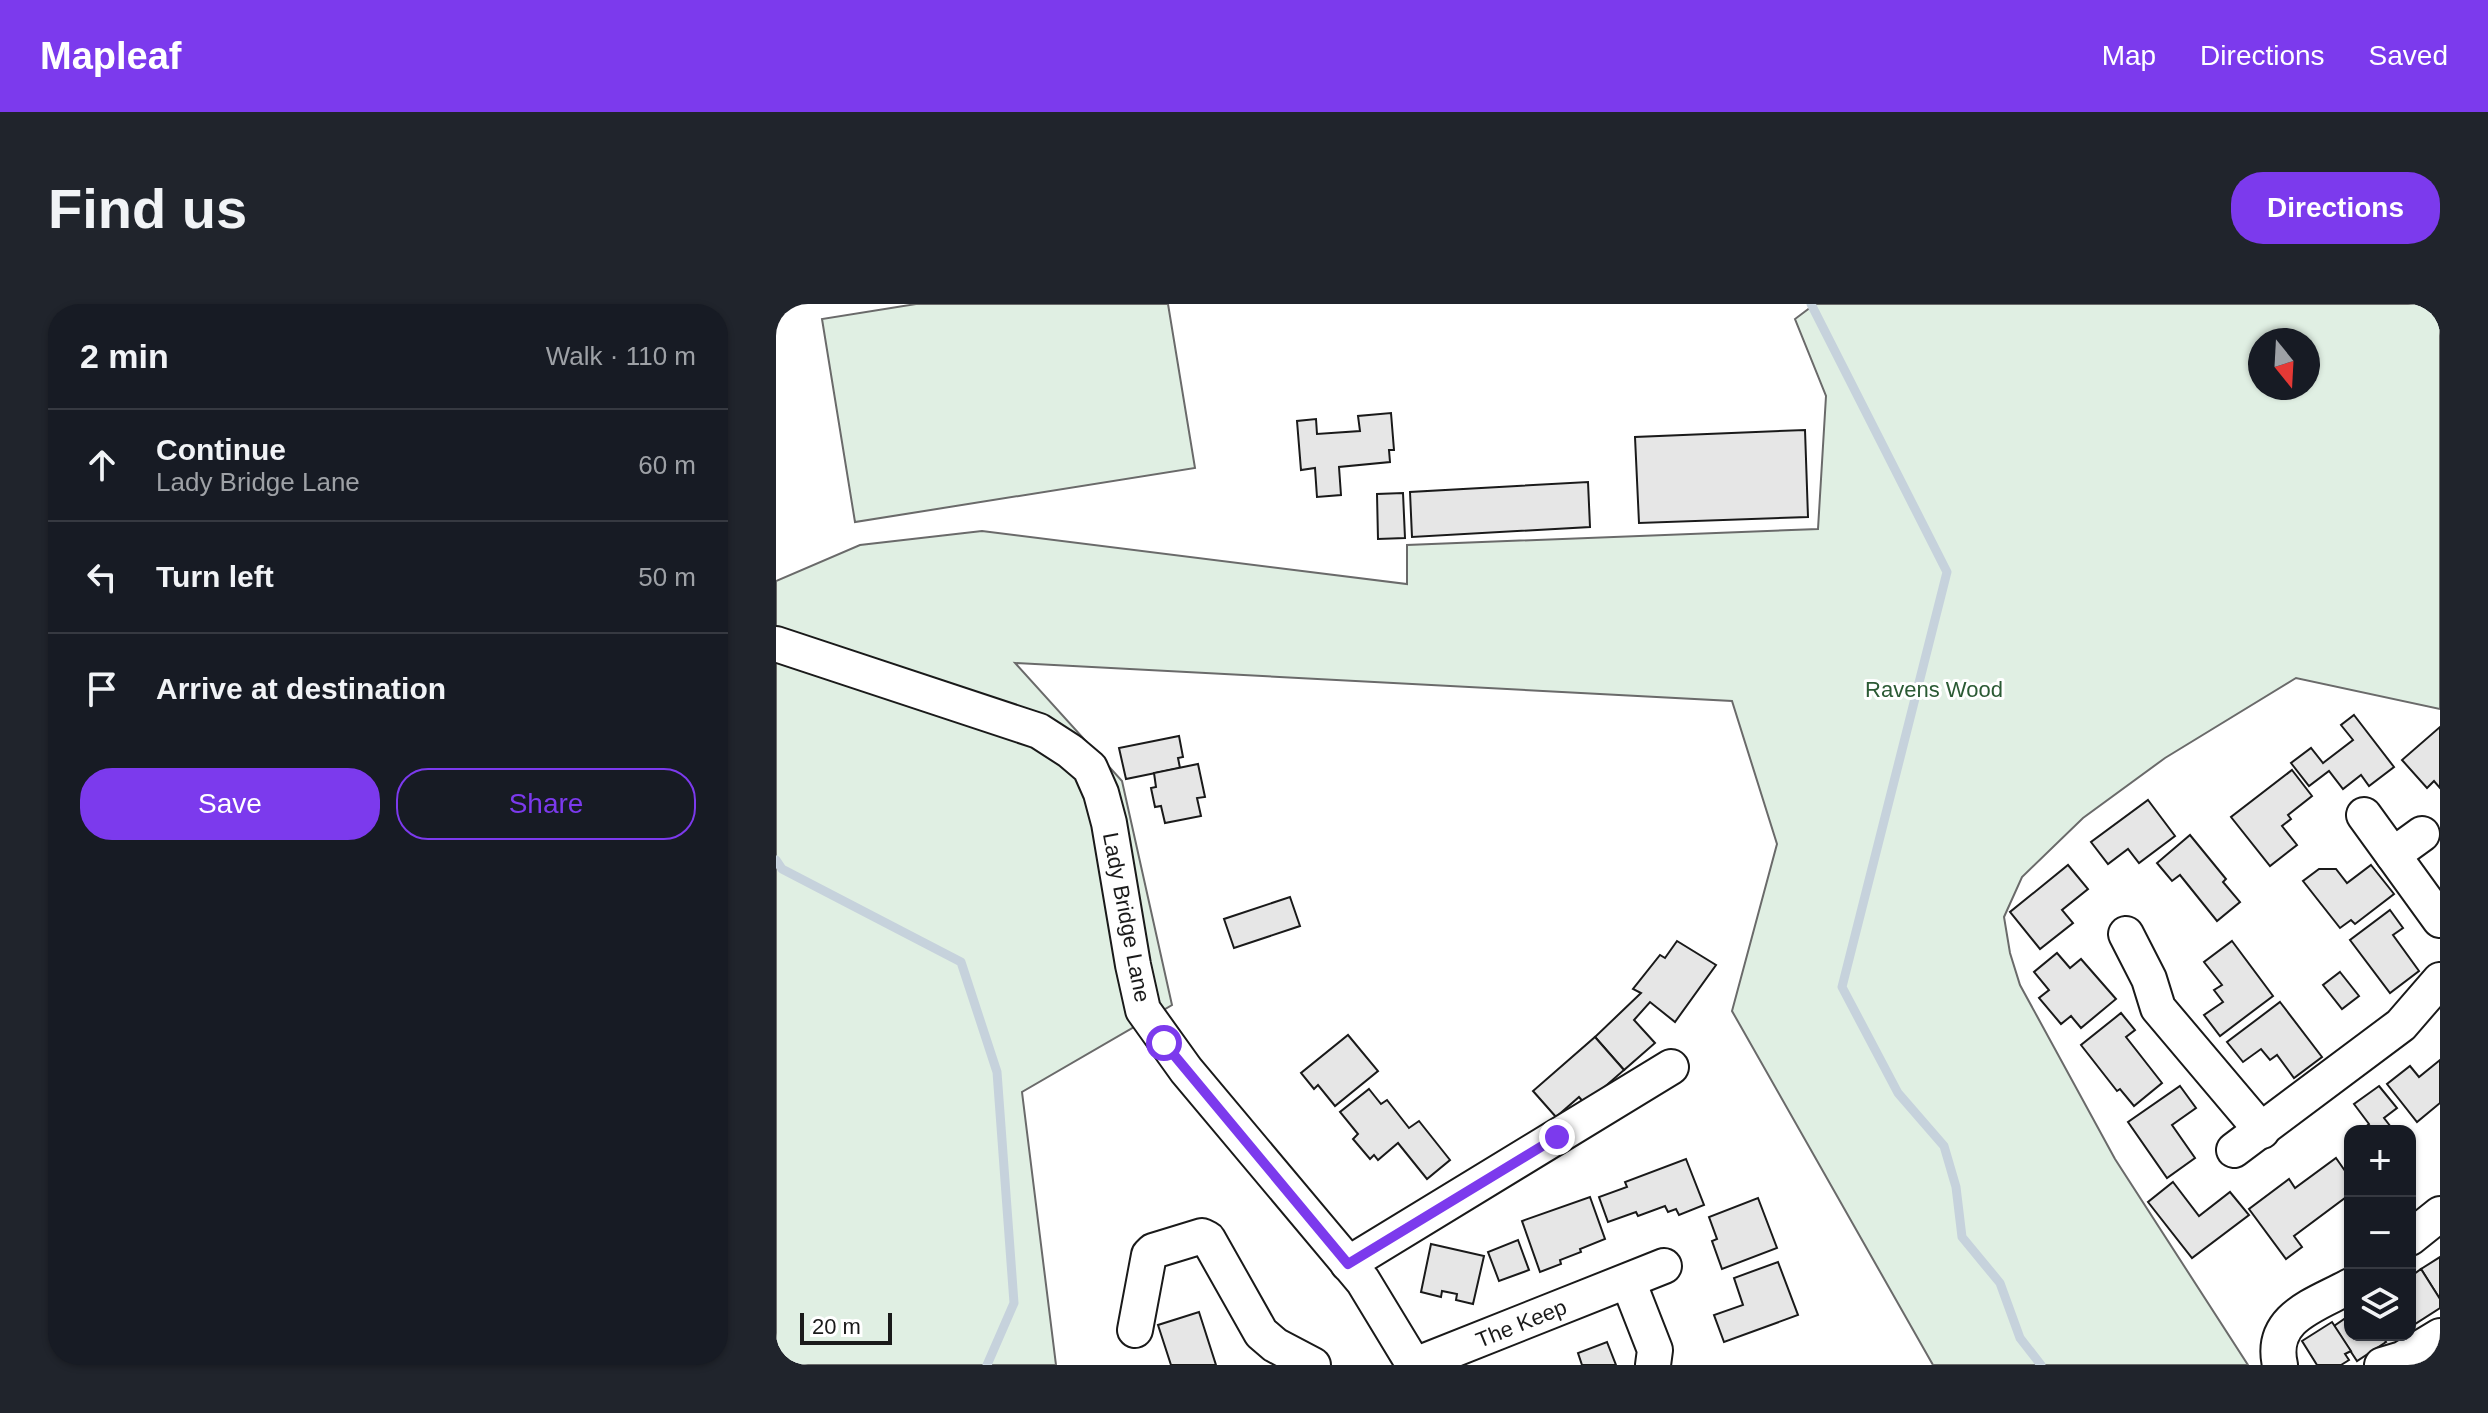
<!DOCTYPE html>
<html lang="en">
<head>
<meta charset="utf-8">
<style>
  :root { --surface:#171b24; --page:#20242c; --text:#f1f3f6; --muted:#9ea1a6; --line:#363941; --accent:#7c3aed }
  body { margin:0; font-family:Helvetica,sans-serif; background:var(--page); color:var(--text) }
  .controls { position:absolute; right:24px; bottom:24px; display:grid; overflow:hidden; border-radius:16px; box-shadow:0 2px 6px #0004 }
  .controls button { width:72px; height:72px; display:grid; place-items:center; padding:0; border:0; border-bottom:2px solid var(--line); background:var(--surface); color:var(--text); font:40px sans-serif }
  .compass { position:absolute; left:1472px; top:24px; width:72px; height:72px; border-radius:50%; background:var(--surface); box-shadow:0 2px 6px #0004; rotate:162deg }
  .scale { position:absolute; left:24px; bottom:20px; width:92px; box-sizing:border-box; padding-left:8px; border:4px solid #1a1a1a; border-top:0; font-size:22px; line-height:28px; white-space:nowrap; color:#1a1a1a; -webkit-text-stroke:6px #fff; paint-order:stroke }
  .stop { position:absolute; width:24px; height:24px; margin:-18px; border:6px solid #7c3aed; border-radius:50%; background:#fff }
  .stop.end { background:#7c3aed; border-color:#fff; box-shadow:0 2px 8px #0008 }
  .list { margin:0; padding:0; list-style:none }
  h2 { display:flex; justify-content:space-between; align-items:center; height:104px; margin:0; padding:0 32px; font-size:34px }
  h2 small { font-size:26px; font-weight:400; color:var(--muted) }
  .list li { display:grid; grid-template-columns:52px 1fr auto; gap:24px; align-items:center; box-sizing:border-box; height:112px; padding:0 32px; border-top:2px solid var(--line) }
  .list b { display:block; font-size:30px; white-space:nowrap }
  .list p { margin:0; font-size:26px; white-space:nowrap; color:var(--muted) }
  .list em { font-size:26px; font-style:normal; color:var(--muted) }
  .actions { display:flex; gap:16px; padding:24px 32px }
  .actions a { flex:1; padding:18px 0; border:2px solid var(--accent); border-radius:32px; text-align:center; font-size:28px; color:var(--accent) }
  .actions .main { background:var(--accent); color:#fff }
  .icon { flex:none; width:44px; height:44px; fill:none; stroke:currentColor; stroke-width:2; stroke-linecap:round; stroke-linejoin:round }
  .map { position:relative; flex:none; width:1664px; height:1061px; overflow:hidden; border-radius:32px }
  header { display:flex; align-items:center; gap:48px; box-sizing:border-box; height:112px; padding:0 40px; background:var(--accent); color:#fff }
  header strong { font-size:38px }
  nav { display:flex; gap:44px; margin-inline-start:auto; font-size:28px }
  .intro { display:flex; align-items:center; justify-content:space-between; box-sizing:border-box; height:192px; padding:0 48px }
  h1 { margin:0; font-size:56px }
  .button { padding:20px 36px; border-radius:32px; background:var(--accent); color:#fff; font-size:28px; font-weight:700 }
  main { display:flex; gap:48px; padding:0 48px }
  aside { flex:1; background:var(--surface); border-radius:32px; box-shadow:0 2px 6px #0004 }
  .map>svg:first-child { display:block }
</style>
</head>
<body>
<header>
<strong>Mapleaf</strong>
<nav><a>Map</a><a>Directions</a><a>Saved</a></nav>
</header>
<div class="intro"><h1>Find us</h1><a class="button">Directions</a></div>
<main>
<aside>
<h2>2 min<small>Walk · 110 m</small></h2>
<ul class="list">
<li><svg class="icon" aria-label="ahead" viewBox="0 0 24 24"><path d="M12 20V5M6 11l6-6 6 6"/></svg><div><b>Continue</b><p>Lady Bridge Lane</p></div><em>60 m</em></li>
<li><svg class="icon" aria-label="left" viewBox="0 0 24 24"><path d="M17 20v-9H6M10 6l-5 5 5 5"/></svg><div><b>Turn left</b></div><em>50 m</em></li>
<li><svg class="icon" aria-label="arrive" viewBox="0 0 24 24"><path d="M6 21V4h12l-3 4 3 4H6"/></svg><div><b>Arrive at destination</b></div></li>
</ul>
<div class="actions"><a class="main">Save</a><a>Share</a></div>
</aside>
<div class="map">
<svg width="1664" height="1061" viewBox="0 0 1664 1061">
  <rect width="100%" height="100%" fill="#fff"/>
  <!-- green -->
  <g fill="#e0efe3" stroke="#6a6a6a" stroke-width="2" fill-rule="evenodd">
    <polygon points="140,0 392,0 419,164 79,218 46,15"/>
    <path d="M1039,0H1664V405L1520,374L1389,454L1307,514L1246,573L1228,613L1234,649L1244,681L1339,855L1472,1061H1157L956,707L1001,540L956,397L239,359L346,477L396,701L246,788L280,1061H10L0,1046V277L84,241L206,227L631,280V241L1042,225L1050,92L1019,15ZM1484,36H1532V84H1484Z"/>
  </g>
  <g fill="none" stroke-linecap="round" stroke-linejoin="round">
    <!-- stream -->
    <g stroke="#c6d2dc" stroke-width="9">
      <polyline points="1035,0 1171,268 1066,683 1122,789 1168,842 1180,883 1186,933 1224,979 1244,1034 1265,1061"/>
      <polyline points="0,556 6,565 185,658 221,768 238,999 211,1061"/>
    </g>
  </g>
  <!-- building -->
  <g fill="#e6e6e6" stroke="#1a1a1a" stroke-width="2">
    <polygon points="615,109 618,146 613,146 614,158 563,163 565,191 541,193 539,164 525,166 521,117 540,115 541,130 584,127 582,112"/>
    <polygon points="1029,126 1032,213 863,219 859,133"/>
    <polygon points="812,178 814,223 636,233 634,188"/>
    <polygon points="627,189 629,234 602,235 601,190"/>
    <polygon points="1578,411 1618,463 1593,482 1585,471 1567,485 1553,467 1533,482 1515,459 1535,444 1547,459 1577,436 1565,421"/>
    <polygon points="1664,423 1664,484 1658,477 1651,484 1626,456"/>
    <polygon points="403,432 407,453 402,454 404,464 350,475 343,444"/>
    <polygon points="422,460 429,493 421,494 425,512 389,519 385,502 379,503 375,484 380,483 378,469"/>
    <polygon points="1516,466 1536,492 1512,511 1515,515 1506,522 1521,541 1494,562 1455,513"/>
    <polygon points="1372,496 1399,532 1363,559 1352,545 1332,560 1315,538"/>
    <polygon points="1414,531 1450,575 1447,578 1464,598 1441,617 1404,571 1396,577 1381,559"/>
    <polygon points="1292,561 1312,585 1286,606 1297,619 1264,645 1234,608"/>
    <polygon points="1595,561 1618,590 1579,620 1575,616 1564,624 1527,577 1543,565 1560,565 1571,579"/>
    <polygon points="514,593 524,622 458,644 448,615"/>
    <polygon points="1614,606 1627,624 1617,631 1643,667 1614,689 1574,636"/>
    <polygon points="901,637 940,661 899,718 874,698 858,716 879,739 848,766 819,733 865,689 857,685 884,651 889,654"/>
    <polygon points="1456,637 1497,692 1444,732 1428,711 1447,698 1438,686 1446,681 1428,658"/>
    <polygon points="1281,649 1294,664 1305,655 1340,695 1305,724 1295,712 1285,720 1263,694 1273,686 1258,668"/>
    <polygon points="1564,668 1583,692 1566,705 1547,681"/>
    <polygon points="1504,698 1546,753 1518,774 1501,751 1494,756 1485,745 1467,758 1451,738"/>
    <polygon points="1345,709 1359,726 1350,733 1386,779 1358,802 1344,785 1341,787 1305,741"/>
    <polygon points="572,731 602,767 559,802 542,781 538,785 525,769"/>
    <polygon points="819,733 848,766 809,800 803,793 780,813 757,787"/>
    <polygon points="1664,756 1664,799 1641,818 1611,780 1634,762 1643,773"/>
    <polygon points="1404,782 1420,804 1396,821 1419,854 1391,874 1352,818"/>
    <polygon points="1603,782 1621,804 1608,814 1618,827 1585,827 1593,820 1578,800"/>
    <polygon points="593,785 605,800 611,796 633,824 643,817 674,856 651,875 622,839 602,856 598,851 594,855 577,835 582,830 564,808"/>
    <polygon points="1560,854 1574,874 1574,901 1569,894 1518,932 1526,943 1510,955 1473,905 1513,875 1519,884"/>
    <polygon points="910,855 928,901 903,911 900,905 892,908 889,902 862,912 860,908 832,918 823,893 851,883 849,878"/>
    <polygon points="1397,878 1423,912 1454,888 1473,911 1416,954 1372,898"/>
    <polygon points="814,893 829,935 804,945 805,948 784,956 785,960 764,968 746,917"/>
    <polygon points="982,894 1001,944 946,965 936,937 941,935 933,913"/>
    <polygon points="742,936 753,966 723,977 712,948"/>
    <polygon points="655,940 708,952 697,1000 680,996 681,990 666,987 665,993 645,988"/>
    <polygon points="1664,953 1664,995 1645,965"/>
    <polygon points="1002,958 1022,1011 948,1038 938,1011 967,1001 958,974"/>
    <polygon points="1645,965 1664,995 1664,1004 1639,1020 1634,1012 1634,973"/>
    <polygon points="423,1008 440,1061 395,1061 382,1021"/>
    <polygon points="1574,1011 1574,1031 1605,1031 1610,1038 1581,1057 1558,1022"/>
    <polygon points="1556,1018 1575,1047 1569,1050 1573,1056 1565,1061 1541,1061 1526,1037"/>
    <polygon points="831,1038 840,1061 806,1061 802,1049"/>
  </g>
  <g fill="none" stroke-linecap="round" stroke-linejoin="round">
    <!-- minor casing -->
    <g stroke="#1a1a1a" stroke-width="38">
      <g id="minor">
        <polyline points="0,340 263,427 294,447 314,464 325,489 333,519 357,661 367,706 410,766 587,977 638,1061"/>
        <polyline points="1588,511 1664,616"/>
        <polyline points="1617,551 1646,530"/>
        <polyline points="1350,630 1373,675 1382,704 1486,827"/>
        <polyline points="1458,846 1625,721 1664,676"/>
        <polyline points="1634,934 1664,910"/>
        <polyline points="572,960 895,763"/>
        <polyline points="852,977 879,1046 877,1061"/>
        <polyline points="359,1026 373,951 377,947 426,932 432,935 485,1029 499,1041 537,1061"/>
        <polyline points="639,1061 888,962"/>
        <path d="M1504,1061C1493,1013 1540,1001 1574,982"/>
        <polyline points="1606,1061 1626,1055 1664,1032"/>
      </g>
    </g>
    <!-- minor -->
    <use href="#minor" stroke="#fff" stroke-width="34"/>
  </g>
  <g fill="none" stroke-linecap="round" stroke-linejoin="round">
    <!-- route -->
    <polyline stroke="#7c3aed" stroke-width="10" points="388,739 572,960 781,833"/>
  </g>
  <g text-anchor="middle" stroke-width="6" stroke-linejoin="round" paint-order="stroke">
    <!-- park labels -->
    <g font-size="22" fill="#2b5a34" stroke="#fff">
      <text x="1158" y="393">Ravens Wood</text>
    </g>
    <!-- street labels -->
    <g font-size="22" fill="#1a1a1a" stroke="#fff">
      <text transform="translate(351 613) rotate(79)" y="8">Lady Bridge Lane</text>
      <text transform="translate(745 1019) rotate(-22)" y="8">The Keep</text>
    </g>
  </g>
</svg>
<div class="controls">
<button>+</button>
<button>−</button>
<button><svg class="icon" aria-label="layers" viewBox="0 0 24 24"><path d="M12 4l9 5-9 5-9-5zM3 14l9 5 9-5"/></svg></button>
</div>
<svg class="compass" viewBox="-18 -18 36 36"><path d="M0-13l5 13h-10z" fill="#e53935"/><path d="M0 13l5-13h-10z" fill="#9ea1a6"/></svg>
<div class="scale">20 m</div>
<div class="stop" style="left:388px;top:739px"></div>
<div class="stop end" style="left:781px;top:833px"></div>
</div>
</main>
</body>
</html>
